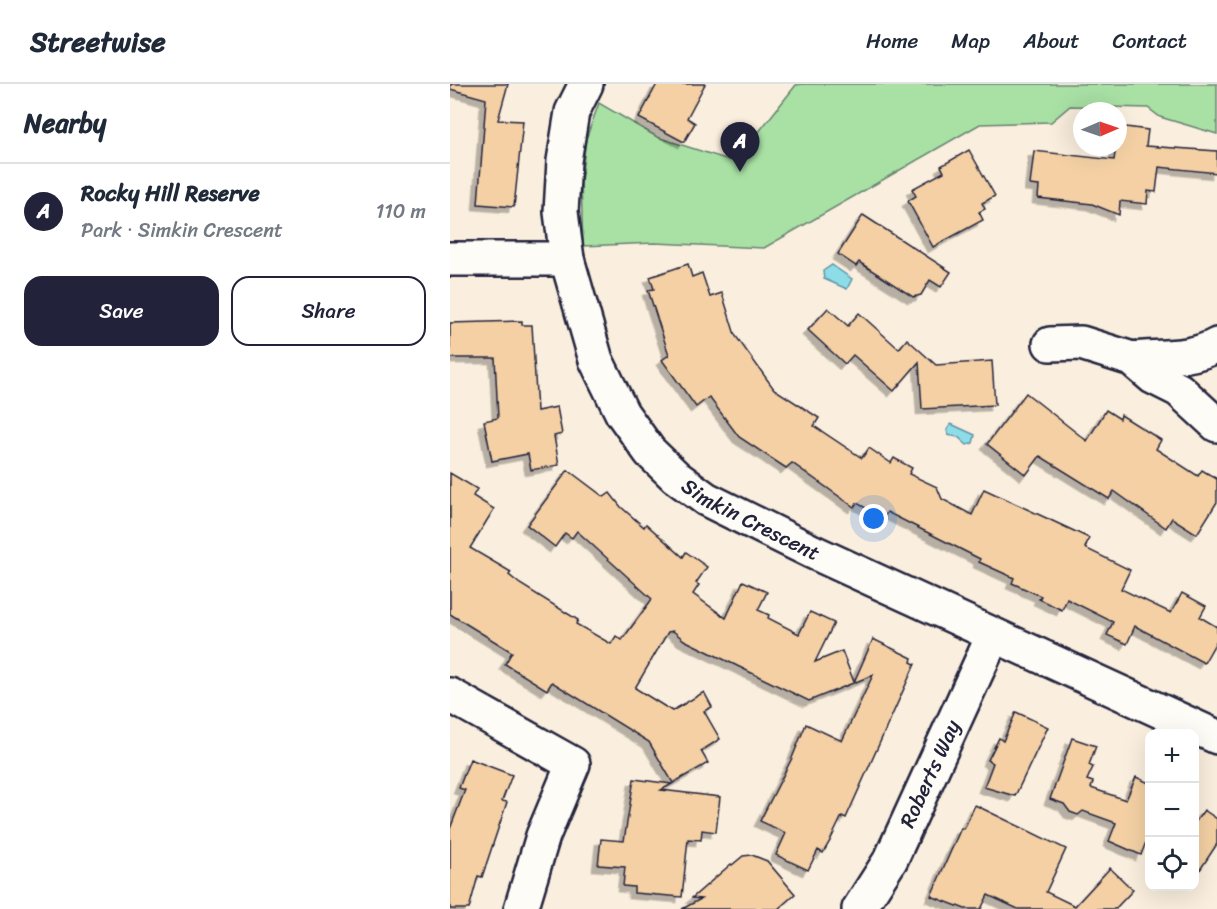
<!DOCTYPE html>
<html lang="en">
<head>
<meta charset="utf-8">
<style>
  :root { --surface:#fff; --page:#f2f2f3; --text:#1f2937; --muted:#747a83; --line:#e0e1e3; --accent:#22223b }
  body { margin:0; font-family:Sriracha,sans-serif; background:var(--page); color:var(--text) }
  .controls { position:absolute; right:18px; bottom:18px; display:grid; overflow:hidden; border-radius:12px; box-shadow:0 6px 24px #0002 }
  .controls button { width:54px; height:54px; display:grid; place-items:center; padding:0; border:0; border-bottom:2px solid var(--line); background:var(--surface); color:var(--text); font:30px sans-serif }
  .compass { position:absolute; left:623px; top:18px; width:54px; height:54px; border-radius:50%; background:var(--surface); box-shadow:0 6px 24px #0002; rotate:88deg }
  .you { position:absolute; left:424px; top:435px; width:21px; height:21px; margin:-15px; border:4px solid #fff; border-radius:50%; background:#1a73e8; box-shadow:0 0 0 9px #1a73e833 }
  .badge { display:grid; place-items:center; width:39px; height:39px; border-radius:50%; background:var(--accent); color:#fff; font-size:20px; font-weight:700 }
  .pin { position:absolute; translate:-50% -50px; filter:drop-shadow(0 2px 3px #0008) }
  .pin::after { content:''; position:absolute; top:32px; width:21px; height:18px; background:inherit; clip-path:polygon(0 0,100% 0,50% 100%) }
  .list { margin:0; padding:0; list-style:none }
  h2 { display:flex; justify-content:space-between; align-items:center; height:78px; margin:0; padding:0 24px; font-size:26px }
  h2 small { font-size:20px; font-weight:400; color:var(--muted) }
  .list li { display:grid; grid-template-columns:39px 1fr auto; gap:18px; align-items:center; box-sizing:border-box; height:96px; padding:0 24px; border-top:2px solid var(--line) }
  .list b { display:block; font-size:22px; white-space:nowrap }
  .list p { margin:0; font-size:20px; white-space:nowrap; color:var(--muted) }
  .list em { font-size:20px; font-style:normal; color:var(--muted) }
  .actions { display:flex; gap:12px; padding:18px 24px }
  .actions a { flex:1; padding:14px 0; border:2px solid var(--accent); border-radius:18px; text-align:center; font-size:21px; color:var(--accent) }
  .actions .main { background:var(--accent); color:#fff }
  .icon { flex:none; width:33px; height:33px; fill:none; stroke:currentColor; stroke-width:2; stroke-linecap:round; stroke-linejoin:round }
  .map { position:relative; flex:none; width:767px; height:825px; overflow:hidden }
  header { display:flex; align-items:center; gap:36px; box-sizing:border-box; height:84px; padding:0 30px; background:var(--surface); border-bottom:2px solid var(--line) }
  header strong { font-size:28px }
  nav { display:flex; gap:33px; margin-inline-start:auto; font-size:21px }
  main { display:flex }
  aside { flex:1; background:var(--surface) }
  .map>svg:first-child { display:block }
</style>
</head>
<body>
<header>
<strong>Streetwise</strong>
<nav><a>Home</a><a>Map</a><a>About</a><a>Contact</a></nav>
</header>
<main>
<aside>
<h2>Nearby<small></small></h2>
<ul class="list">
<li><span class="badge">A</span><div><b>Rocky Hill Reserve</b><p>Park · Simkin Crescent</p></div><em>110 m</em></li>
</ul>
<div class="actions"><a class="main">Save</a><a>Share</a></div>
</aside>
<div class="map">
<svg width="767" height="825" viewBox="0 0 767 825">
  <defs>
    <filter id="shadow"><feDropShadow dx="-5.5" dy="5.5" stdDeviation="0" flood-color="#0004"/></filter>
  </defs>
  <rect width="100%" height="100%" fill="#faefde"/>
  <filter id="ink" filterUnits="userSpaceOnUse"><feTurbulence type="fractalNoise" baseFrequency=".0167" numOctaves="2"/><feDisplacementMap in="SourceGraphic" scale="12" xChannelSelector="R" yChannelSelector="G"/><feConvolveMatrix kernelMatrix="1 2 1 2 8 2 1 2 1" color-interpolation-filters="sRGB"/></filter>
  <g filter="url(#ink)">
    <!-- green -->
    <polygon fill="#a9e1a5" stroke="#668270" stroke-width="1.5" points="353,0 767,0 767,50 710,33 698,24 620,22 601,38 530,40 314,164 205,159 133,162 131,97 136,55 149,19 207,53 285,78 346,1"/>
    <!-- water -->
    <g fill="#8ddde9" stroke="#6292a3" stroke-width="1.5">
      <polygon points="382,181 402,195 397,205 374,195 373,187"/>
      <polygon points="501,340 525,351 523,359 517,361 508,353 498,351 497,346"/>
    </g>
    <!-- building -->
    <g fill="#f4d0a4" stroke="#22223b" stroke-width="1.5" filter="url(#shadow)">
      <polygon points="1,0 58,0 48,36 73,37 64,123 28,120 36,15 0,5"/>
      <polygon points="207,0 255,0 237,34 245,39 234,58 189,34"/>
      <polygon points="668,42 698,46 696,62 767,67 767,89 709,83 706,108 698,107 697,120 670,117 669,131 642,120 588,114 589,102 580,101 584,67 664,76 666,63 668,63"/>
      <polygon points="519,66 545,112 532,119 535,125 529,128 533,136 483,163 458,117 466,112 462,105 494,88 491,82"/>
      <polygon points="413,131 501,188 491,203 480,196 471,211 463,213 409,178 406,182 388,170"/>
      <polygon points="238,180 242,193 252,189 260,213 272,209 285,251 324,305 369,334 364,342 412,374 419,364 441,379 444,374 462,384 459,390 487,403 492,415 522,431 534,405 639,454 635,464 680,486 671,505 721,529 732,509 756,522 750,533 767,543 767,556 754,579 685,542 677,560 657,551 663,538 617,515 612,526 589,515 591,512 562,499 564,494 529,478 530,475 437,428 434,434 407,419 404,423 342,379 336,384 289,353 259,313 246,323 212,276 219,271 198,206 204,205 200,193"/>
      <polygon points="378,224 398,242 409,229 449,265 457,255 486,281 542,277 545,321 472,325 469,278 444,307 403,271 395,280 358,246"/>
      <polygon points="72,237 72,241 82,241 87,327 107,323 112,350 104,352 109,381 81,386 78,370 42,377 34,337 48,334 45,274 0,274 0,239"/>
      <polygon points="576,309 637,357 656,326 670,335 671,331 711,356 706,365 748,392 752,386 767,395 767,418 747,450 722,434 716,444 664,407 659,415 590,372 576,391 537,360"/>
      <polygon points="118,386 154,413 160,409 171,423 194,443 196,440 233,473 236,468 257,483 246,499 249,501 243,510 276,534 293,497 317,508 308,526 319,531 318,534 349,550 360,528 384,539 365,578 392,567 404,598 423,555 462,574 461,578 465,580 396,734 392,732 380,757 373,769 368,766 358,786 326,771 336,749 310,737 342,674 356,640 392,657 423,591 359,617 234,556 223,547 218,548 185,604 222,627 254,608 262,623 254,627 270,655 251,667 258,679 223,699 199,658 102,598 97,606 55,580 62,568 0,530 0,389 27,405 23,412 44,425 20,464 61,488 59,491 70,500 128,536 126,540 161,560 166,552 172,556 202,515 127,447 122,454 115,449 105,463 77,441"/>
      <polygon points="566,628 598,643 565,712 534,703 543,679 538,676 549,654 553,657"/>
      <polygon points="622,654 646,662 639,681 643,683 637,696 643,698 641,704 676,716 686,693 699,699 699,750 691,771 659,757 666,739 633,727 628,731 620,728 614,720 600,715"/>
      <polygon points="20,675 62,691 52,717 57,718 32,793 28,792 19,825 0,825 0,745 15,706 9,704"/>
      <polygon points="184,695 222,700 211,706 270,713 266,748 252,746 251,756 238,755 232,813 184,809 184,803 173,802 175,783 148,781 151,755 174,757"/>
      <polygon points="525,721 616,765 596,808 625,822 660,784 683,806 665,825 568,825 538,811 531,825 515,825 481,812 511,744 514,745"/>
      <polygon points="754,726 767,735 767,760 744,795 744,740"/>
      <polygon points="302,771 317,777 345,810 328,825 232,825 251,815 242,814 281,780 282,781 293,772"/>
    </g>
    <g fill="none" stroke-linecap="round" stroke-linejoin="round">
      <!-- minor casing -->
      <g stroke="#22223b" stroke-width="38">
        <g id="minor">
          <path id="s1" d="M136,0L122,28L114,77L111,128L117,175L146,276L172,329L200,368L226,393L256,415L361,467L767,653"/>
          <polyline points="0,175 117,175"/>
          <polyline points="600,260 631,259 682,275 703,293 729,306 767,341"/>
          <path d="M682,275C711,272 740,276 767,261"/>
          <polyline points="0,611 123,680 93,752 71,825"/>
          <path id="s2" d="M409,825L441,775L543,552"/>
        </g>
      </g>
      <!-- minor -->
      <use href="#minor" stroke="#fdfcf7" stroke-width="33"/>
    </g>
  </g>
  <g text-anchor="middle" stroke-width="4.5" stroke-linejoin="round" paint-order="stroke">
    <!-- street labels -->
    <g font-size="21" fill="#22223b" stroke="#fdfcf7">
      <text dy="7" stroke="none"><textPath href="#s1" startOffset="514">Simkin Crescent</textPath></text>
      <text dy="7" stroke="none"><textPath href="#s2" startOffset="153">Roberts Way</textPath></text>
    </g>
  </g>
</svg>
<div class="controls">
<button>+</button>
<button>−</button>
<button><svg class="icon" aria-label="locate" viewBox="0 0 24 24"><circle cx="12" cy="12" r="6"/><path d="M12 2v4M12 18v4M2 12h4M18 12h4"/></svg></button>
</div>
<svg class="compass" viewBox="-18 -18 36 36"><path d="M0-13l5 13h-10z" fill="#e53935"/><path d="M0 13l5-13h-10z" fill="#747a83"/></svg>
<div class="you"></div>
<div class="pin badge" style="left:290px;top:88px">A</div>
</div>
</main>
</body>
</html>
